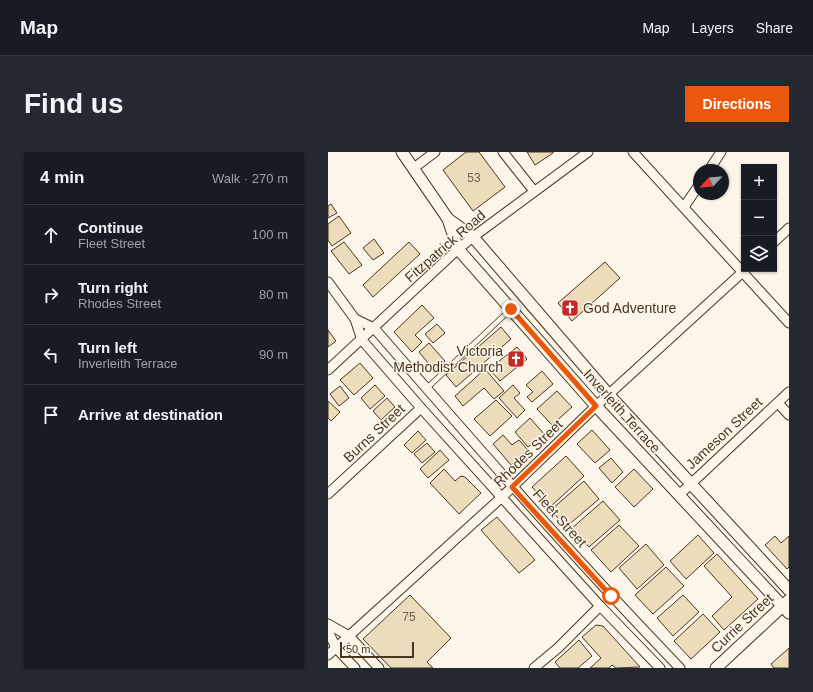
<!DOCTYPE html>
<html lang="en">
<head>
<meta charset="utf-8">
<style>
  :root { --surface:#171b24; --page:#242831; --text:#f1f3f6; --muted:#9ea1a6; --line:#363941; --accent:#ea580c }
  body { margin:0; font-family:Helvetica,sans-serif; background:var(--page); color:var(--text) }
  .controls { position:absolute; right:12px; top:12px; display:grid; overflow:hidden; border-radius:0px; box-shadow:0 1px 3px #0004 }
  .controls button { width:36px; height:36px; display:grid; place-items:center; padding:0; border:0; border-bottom:1px solid var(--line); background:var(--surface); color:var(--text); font:20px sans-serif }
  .compass { position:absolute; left:365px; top:12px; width:36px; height:36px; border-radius:50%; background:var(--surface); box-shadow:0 1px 3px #0004; rotate:244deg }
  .scale { position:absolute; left:12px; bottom:10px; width:74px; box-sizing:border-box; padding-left:4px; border:2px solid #4a3520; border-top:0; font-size:11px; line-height:14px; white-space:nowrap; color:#4a3520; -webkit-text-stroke:3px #fbf6e9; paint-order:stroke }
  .stop { position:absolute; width:12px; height:12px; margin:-9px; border:3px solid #ea580c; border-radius:50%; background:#fff }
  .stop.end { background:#ea580c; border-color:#fff; box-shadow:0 1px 4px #0008 }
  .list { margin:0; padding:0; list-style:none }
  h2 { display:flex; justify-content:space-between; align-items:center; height:52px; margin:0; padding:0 16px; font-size:17px }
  h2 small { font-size:13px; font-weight:400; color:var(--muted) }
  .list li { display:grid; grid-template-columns:26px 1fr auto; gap:12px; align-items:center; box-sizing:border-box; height:60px; padding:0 16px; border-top:1px solid var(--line) }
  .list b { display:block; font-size:15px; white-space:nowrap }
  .list p { margin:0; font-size:13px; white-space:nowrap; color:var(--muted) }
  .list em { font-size:13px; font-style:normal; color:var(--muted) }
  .icon { flex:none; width:22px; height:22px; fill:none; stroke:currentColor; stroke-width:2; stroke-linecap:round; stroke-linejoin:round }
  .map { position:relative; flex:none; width:461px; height:516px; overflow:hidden; border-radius:0px }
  header { display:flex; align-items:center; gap:24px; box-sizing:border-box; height:56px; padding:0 20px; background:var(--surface); border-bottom:1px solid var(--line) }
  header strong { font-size:19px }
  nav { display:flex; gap:22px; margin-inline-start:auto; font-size:14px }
  .intro { display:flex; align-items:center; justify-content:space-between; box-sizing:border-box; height:96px; padding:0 24px }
  h1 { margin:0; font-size:28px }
  .button { padding:10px 18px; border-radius:0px; background:var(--accent); color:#fff; font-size:14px; font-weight:700 }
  main { display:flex; gap:24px; padding:0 24px }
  aside { flex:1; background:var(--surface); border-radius:0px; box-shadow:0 1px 3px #0004 }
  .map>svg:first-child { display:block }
</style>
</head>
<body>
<header>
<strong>Map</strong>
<nav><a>Map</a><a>Layers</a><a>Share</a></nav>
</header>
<div class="intro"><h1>Find us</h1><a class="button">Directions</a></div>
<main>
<aside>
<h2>4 min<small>Walk · 270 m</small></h2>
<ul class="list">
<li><svg class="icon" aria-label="ahead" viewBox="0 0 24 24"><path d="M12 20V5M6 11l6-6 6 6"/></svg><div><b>Continue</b><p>Fleet Street</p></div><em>100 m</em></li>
<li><svg class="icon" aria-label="right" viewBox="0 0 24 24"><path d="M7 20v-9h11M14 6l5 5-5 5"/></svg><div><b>Turn right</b><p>Rhodes Street</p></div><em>80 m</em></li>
<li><svg class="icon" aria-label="left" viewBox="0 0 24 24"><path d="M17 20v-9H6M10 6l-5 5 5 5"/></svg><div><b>Turn left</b><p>Inverleith Terrace</p></div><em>90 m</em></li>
<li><svg class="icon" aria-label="arrive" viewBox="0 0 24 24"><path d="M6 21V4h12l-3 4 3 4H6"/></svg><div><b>Arrive at destination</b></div></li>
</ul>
</aside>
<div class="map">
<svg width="461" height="516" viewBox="0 0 461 516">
  <rect width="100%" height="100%" fill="#fbf6e9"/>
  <!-- building -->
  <g fill="#ecdcbc" stroke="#4a3520">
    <polygon points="138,0 151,0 177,35 145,59 115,18"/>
    <polygon points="199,0 225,0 225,1 207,13"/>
    <polygon points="3,52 9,61 0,66 0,54"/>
    <polygon points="11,64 23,81 4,94 0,88 0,72"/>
    <polygon points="46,87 56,101 45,108 35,96"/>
    <polygon points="16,90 34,113 21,122 3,99"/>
    <polygon points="81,90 92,102 45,145 35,133"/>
    <polygon points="277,110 292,126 244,169 230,151"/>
    <polygon points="94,153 106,166 87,183 94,190 84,200 66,180"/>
    <polygon points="109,172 117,181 105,191 97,182"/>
    <polygon points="173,175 183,187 128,235 118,223"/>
    <polygon points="0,178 8,189 0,195"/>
    <polygon points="101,191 117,209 106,218 91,200"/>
    <polygon points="189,195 199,207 172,229 161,217"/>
    <polygon points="32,211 45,226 26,243 12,228"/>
    <polygon points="157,217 176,239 166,247 156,236 135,254 127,244"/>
    <polygon points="214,219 225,232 204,250 199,245 205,240 198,233"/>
    <polygon points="47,233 57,244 42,257 33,246"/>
    <polygon points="185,233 192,241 186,246 197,258 189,266 171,246"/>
    <polygon points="12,234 21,246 11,254 2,242"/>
    <polygon points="229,239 244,255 224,273 209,257"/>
    <polygon points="59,246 67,255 53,268 45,259"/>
    <polygon points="168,248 184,264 162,284 146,267"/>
    <polygon points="0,249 12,260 3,269 0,266"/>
    <polygon points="202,266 216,282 200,295 187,280"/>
    <polygon points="264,278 282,298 267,311 249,292"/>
    <polygon points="90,279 98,288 84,301 76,293"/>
    <polygon points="175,283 184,293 191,288 200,298 183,313 165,292"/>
    <polygon points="99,291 107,300 94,311 86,302"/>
    <polygon points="112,298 121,308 100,326 92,317"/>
    <polygon points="238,304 256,324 222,355 204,335"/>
    <polygon points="283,306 295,320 284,331 271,316"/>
    <polygon points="116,317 127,329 133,324 137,325 153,341 131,362 102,331"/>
    <polygon points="306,317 325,337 306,355 287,335"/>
    <polygon points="256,329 271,347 238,375 223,358"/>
    <polygon points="275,349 292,368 261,395 244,376"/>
    <polygon points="169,365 207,408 191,421 153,378"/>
    <polygon points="291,373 311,394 283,420 263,398"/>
    <polygon points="370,383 386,401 358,427 342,409"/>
    <polygon points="447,384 453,391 461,384 461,415 459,417 437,393"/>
    <polygon points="318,392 336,413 309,437 291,416"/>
    <polygon points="389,402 430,447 396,478 384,464 404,445 376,414"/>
    <polygon points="338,415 356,434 325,462 307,443"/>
    <polygon points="82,443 123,486 99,510 105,516 63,516 35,487"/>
    <polygon points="355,443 371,460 345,484 329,466"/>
    <polygon points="375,462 392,480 363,507 346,489"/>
    <polygon points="268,473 275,474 312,515 288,516 284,513 281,516 262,516 273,506 254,485"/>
    <polygon points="251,488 264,504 250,516 232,516 227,510"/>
    <polygon points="461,496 461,516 446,516 443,512"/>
  </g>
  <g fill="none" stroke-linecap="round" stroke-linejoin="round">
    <!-- service casing -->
    <g stroke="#4a3520" stroke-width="6">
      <polyline id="service" points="99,236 182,158"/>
    </g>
    <!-- minor casing -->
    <g stroke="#4a3520" stroke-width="11">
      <g id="minor">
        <polyline points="175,0 206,39"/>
        <polyline points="305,0 461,171"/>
        <polyline points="86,16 107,0"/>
        <polyline points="381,18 393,0"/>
        <polyline points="356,55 371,33"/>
        <polyline points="446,90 461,76"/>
        <polyline points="0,130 27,167 34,188 93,256 272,454 332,516"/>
        <path d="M27,167L46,176C146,291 246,406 352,516"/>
        <polyline points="0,218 130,97 145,85 260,0"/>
        <polyline points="450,251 461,263"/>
        <polyline points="0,342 93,256"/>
        <polyline points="351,343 461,240"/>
        <polyline points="0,472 21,484 51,516"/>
        <polyline points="0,479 8,496 27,516"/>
        <polyline points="0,503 174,345 268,254 418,117"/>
        <polyline points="206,516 230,496 272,454"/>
      </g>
    </g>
    <!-- tertiary casing -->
    <g stroke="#4a3520" stroke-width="13">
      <g id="tertiary">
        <polyline points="74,0 120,67 130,97 268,254 461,461"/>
        <polyline points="120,67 145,85 281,243 461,438"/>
        <polyline points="388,516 461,448"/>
      </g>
    </g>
    <!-- service -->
    <use href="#service" stroke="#fbf6e9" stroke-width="4.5"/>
    <!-- minor -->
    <use href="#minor" stroke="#fbf6e9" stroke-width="9"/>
    <!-- tertiary -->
    <use href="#tertiary" stroke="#fbf6e9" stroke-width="11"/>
  </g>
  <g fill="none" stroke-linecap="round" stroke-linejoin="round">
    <!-- route -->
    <polyline stroke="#ea580c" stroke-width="5" points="183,157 268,254 184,335 283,444"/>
  </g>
  <!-- icons -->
  <defs>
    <g id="church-square" transform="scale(0.9)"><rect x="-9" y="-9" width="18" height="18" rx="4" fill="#c62828" stroke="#fbf6e9"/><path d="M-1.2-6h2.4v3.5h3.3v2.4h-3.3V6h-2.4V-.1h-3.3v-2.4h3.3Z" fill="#fff"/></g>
  </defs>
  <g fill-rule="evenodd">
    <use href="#church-square" x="242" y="156"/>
    <use href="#church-square" x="188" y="207"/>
  </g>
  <g text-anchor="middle" stroke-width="3" stroke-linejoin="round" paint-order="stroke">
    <!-- number labels -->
    <g font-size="12" fill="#725f47">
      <text x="146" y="30">53</text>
      <text x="81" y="469">75</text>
    </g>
    <!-- street labels -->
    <g font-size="14" fill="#4a3520" stroke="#fbf6e9">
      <text transform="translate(117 94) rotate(-41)" y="5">Fitzpatrick Road</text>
      <text transform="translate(294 259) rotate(48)" y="5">Inverleith Terrace</text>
      <text transform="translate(46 281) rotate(-43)" y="5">Burns Street</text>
      <text transform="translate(396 281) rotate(-43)" y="5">Jameson Street</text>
      <text transform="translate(200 301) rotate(-44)" y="5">Rhodes Street</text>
      <text transform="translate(232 366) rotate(48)" y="5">Fleet Street</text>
      <text transform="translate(414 471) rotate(-43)" y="5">Currie Street</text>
    </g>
    <!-- poi labels -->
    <g font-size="14" fill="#4a3520" stroke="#fbf6e9" text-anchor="start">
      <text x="255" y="161">God Adventure</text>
      <text x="175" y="204" text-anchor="end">Victoria<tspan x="175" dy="16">Methodist Church</tspan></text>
    </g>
  </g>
</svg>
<div class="controls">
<button>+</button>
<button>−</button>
<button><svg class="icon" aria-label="layers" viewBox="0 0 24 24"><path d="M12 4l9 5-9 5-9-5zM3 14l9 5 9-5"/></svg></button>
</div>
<svg class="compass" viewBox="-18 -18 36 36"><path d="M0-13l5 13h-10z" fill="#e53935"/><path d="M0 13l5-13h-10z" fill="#9ea1a6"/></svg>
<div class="scale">50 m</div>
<div class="stop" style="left:283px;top:444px"></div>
<div class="stop end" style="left:183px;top:157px"></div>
</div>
</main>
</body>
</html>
